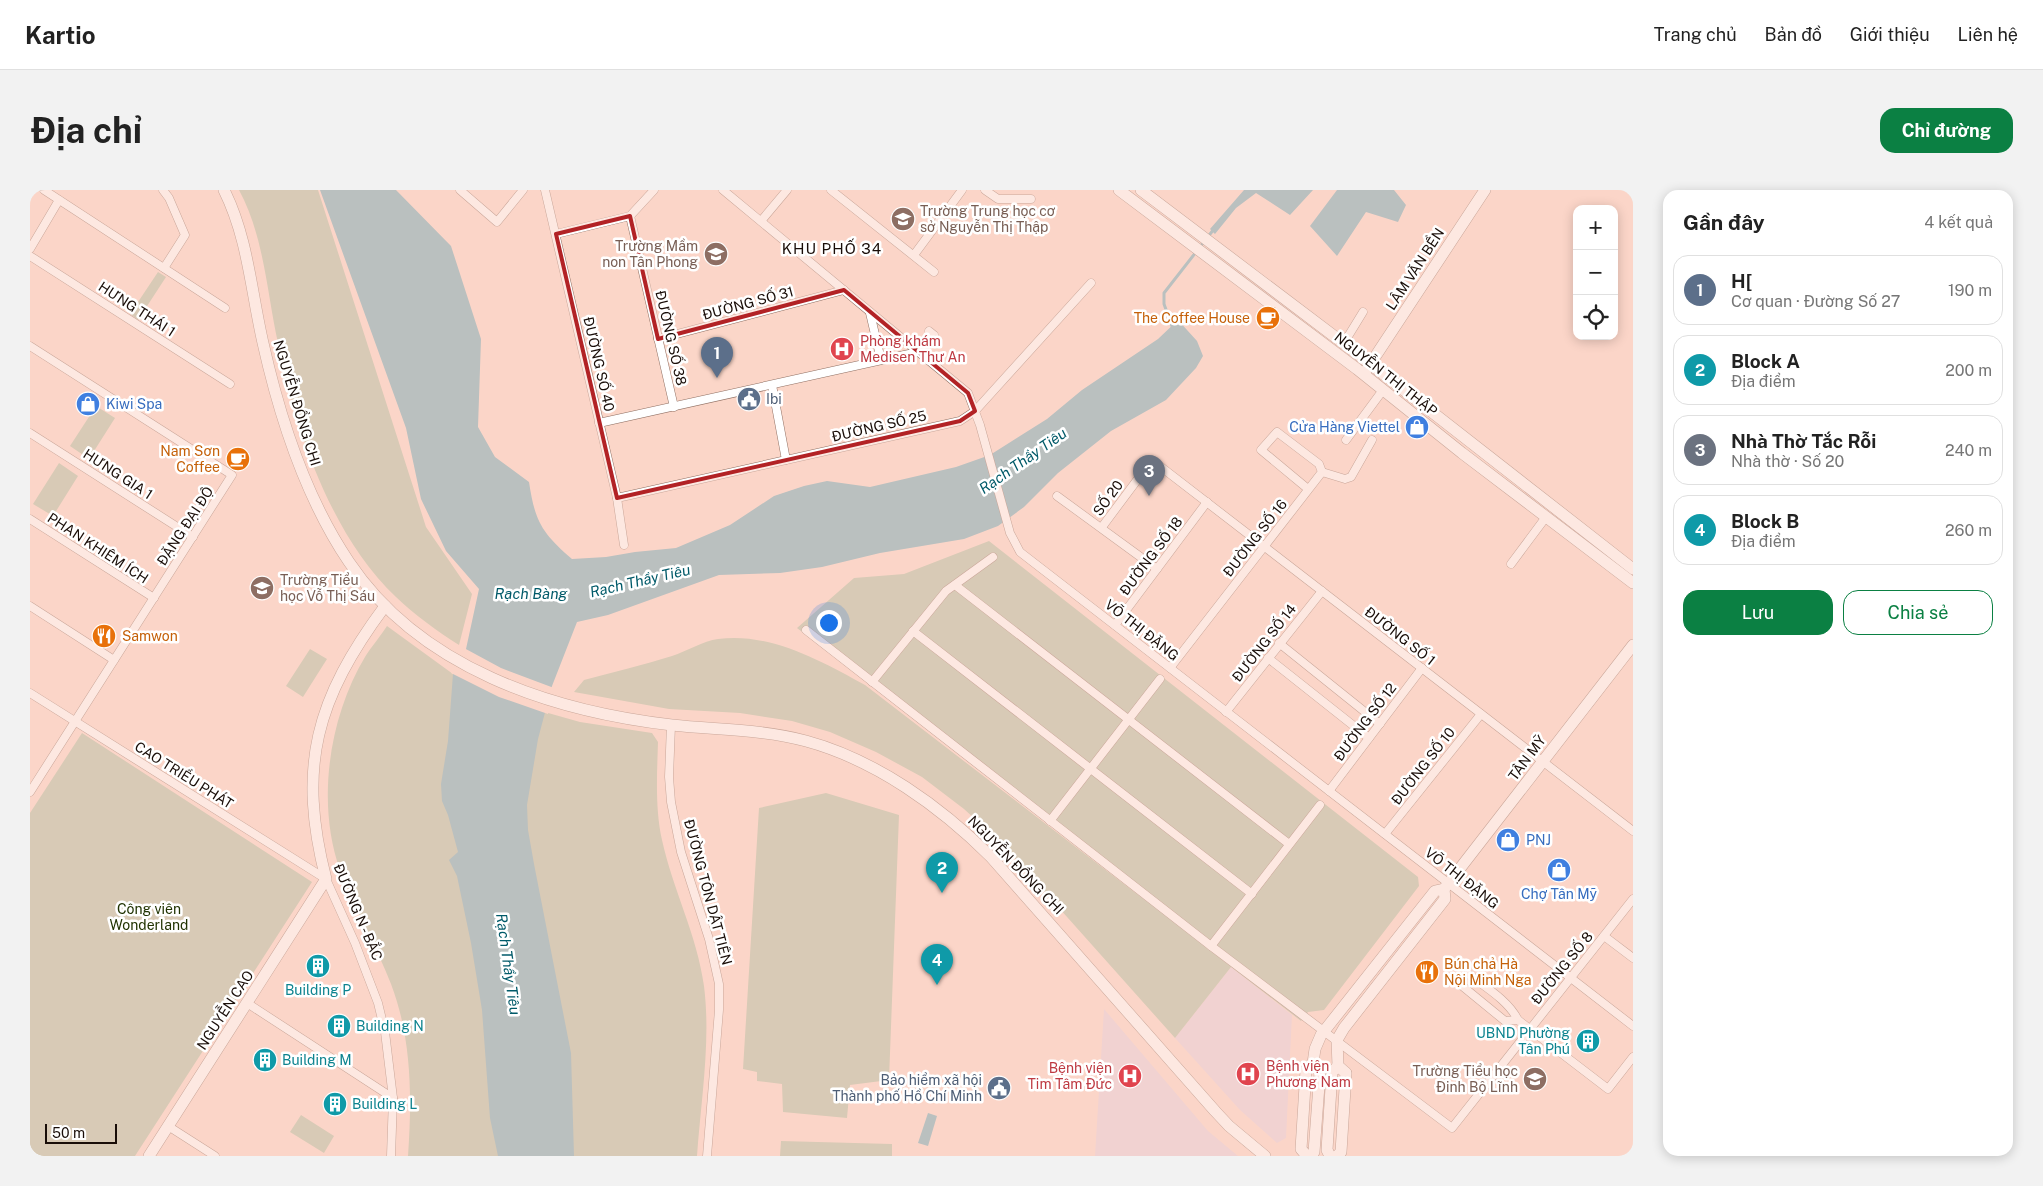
<!DOCTYPE html>
<html lang="vi">
<head>
<meta charset="utf-8">
<style>
  :root { --surface:#fff; --page:#f2f2f2; --text:#222; --muted:#767676; --line:#e0e0e0; --accent:#0b8043 }
  body { margin:0; font-family:"Public Sans",sans-serif; background:var(--page); color:var(--text) }
  .controls { position:absolute; right:15px; top:15px; display:grid; overflow:hidden; border-radius:10px; box-shadow:0 2px 12px #0003 }
  .controls button { width:45px; height:45px; display:grid; place-items:center; padding:0; border:0; border-bottom:1px solid var(--line); background:var(--surface); color:var(--text); font:25px sans-serif }
  .scale { position:absolute; left:15px; bottom:12px; width:72px; box-sizing:border-box; padding-left:5px; border:2px solid #190d08; border-top:0; font-size:14px; line-height:18px; white-space:nowrap; color:#190d08; -webkit-text-stroke:4px #fff; paint-order:stroke }
  .you { position:absolute; left:798px; top:432px; width:18px; height:18px; margin:-12px; border:4px solid #fff; border-radius:50%; background:#1a73e8; box-shadow:0 0 0 8px #1a73e833 }
  .badge { display:grid; place-items:center; width:32px; height:32px; border-radius:50%; background:var(--accent); color:#fff; font-size:16px; font-weight:700 }
  .pin { position:absolute; translate:-50% -41px; filter:drop-shadow(0 1px 2px #0008) }
  .pin::after { content:''; position:absolute; top:26px; width:18px; height:15px; background:inherit; clip-path:polygon(0 0,100% 0,50% 100%) }
  .list { margin:0; padding:0; list-style:none }
  h2 { display:flex; justify-content:space-between; align-items:center; height:65px; margin:0; padding:0 20px; font-size:21px }
  h2 small { font-size:16px; font-weight:400; color:var(--muted) }
  .list li { display:grid; grid-template-columns:32px 1fr auto; gap:15px; align-items:center; box-sizing:border-box; height:70px; margin:0 10px 10px; padding:0 10px; border:1px solid var(--line); border-radius:15px }
  .list b { display:block; font-size:19px; white-space:nowrap }
  .list p { margin:0; font-size:16px; white-space:nowrap; color:var(--muted) }
  .list em { font-size:16px; font-style:normal; color:var(--muted) }
  .actions { display:flex; gap:10px; padding:15px 20px }
  .actions a { flex:1; padding:11px 0; border:1px solid var(--accent); border-radius:15px; text-align:center; font-size:18px; color:var(--accent) }
  .actions .main { background:var(--accent); color:#fff }
  .icon { flex:none; width:28px; height:28px; fill:none; stroke:currentColor; stroke-width:2; stroke-linecap:round; stroke-linejoin:round }
  .map { position:relative; flex:none; width:1603px; height:966px; overflow:hidden; border-radius:15px }
  header { display:flex; align-items:center; gap:30px; box-sizing:border-box; height:70px; padding:0 25px; background:var(--surface); border-bottom:1px solid var(--line) }
  header strong { font-size:24px }
  nav { display:flex; gap:28px; margin-inline-start:auto; font-size:18px }
  .intro { display:flex; align-items:center; justify-content:space-between; box-sizing:border-box; height:120px; padding:0 30px }
  h1 { margin:0; font-size:35px }
  .button { padding:12px 22px; border-radius:15px; background:var(--accent); color:#fff; font-size:18px; font-weight:700 }
  main { display:flex; gap:30px; padding:0 30px }
  aside { flex:1; background:var(--surface); border-radius:15px; box-shadow:0 2px 12px #0003 }
  .map>svg:first-child { display:block }
</style>
</head>
<body>
<header>
<strong>Kartio</strong>
<nav><a>Trang chủ</a><a>Bản đồ</a><a>Giới thiệu</a><a>Liên hệ</a></nav>
</header>
<div class="intro"><h1>Địa chỉ</h1><a class="button">Chỉ đường</a></div>
<main>
<div class="map">
<svg width="1603" height="966" viewBox="0 0 1603 966">
  <rect width="100%" height="100%" fill="#fbd6c8"/>
  <!-- medical -->
  <g fill="#e4cedc">
    <polygon points="1201,777 1262,825 1256,948 1247,953 1210,920 1145,848"/>
    <polygon points="1074,819 1178,941 1208,966 1065,966"/>
  </g>
  <!-- green -->
  <g fill="#aebc9f">
    <path d="M209,0H288L396,337L442,404L429,455C407,441 385,425 366,407C301,346 265,239 248,153C237,103 234,46 209,0Z"/>
    <polygon points="128,82 136,87 108,130 100,124"/>
    <polygon points="66,216 85,228 59,269 40,256"/>
    <polygon points="29,273 48,286 23,326 3,314"/>
    <path d="M959,351L1388,687L1389,696L1294,820L1278,822L1271,831L1201,777L1145,848L971,653L934,619L892,587L846,562L800,542L762,531L710,523L639,519L544,502L554,490C583,482 613,475 642,466C657,461 673,451 688,449C740,442 791,471 835,495L1116,711L767,438L824,388L874,384Z"/>
    <path d="M357,436L423,484L485,966H378C382,908 382,849 361,794C346,755 324,719 310,680C286,613 299,527 335,467C341,457 350,447 357,436Z"/>
    <polygon points="280,459 297,469 273,507 256,496"/>
    <path d="M497,517L550,532L622,543L628,552C627,585 625,618 632,650C643,700 667,745 674,796C681,851 671,910 667,966H527L492,681Z"/>
    <polygon points="52,543 282,692 105,966 0,966 0,623"/>
    <polygon points="796,603 869,625 859,890 820,895 817,928 753,922 752,894 727,891 727,882 713,879 729,618"/>
    <polygon points="271,925 304,946 294,963 260,942"/>
    <polygon points="751,951 862,954 862,966 750,966"/>
  </g>
  <!-- water -->
  <g fill="#6aa6b4">
    <path d="M290,0H366L421,56L451,149L448,237L465,267L499,292C505,332 512,343 542,369L576,367L605,362L646,358L700,335L744,306L774,296L797,291L840,297L926,277L960,265L1017,229L1052,200L1128,149L1148,130L1167,151L1173,166L1166,178L1136,210L1081,241L1028,283L994,317L968,336L934,349L850,363L792,377L750,383L689,385L578,425L547,432L522,496L508,549L497,615L498,640L504,674L541,863L544,966H468L460,928L452,820L441,753L427,686L419,670L428,662L418,625L412,611L411,594L418,551L423,484L436,459L449,399L416,361L391,309L376,238Z"/>
    <polygon points="1214,0 1283,0 1260,25 1226,3 1206,18 1185,44 1180,39"/>
    <polygon points="1307,0 1364,0 1376,15 1368,32 1336,22 1307,66 1280,36"/>
    <polygon points="898,923 907,926 898,956 888,953"/>
  </g>
  <!-- pier -->
  <polygon fill="#fbd6c8" points="434,458 471,478 524,498 518,524 469,507 421,483"/>
  <g fill="none" stroke-linecap="round" stroke-linejoin="round">
    <!-- stream -->
    <polyline stroke="#6aa6b4" stroke-width="3" points="1143,139 1134,114 1134,103 1184,39"/>
    <!-- street casing -->
    <g stroke="#8e6e61" stroke-width="9">
      <g id="street">
        <polyline points="14,0 195,118"/>
        <polyline points="133,0 139,8 155,45 134,78"/>
        <polyline points="430,0 467,32 493,0"/>
        <polyline points="515,0 587,308 594,355"/>
        <polyline points="693,0 938,203 950,235 980,343 990,362 1603,836"/>
        <polyline points="801,0 904,82"/>
        <polyline points="955,0 968,9 1001,9"/>
        <polyline points="600,26 644,217"/>
        <polyline points="731,31 757,0"/>
        <polyline points="526,44 600,26 624,0"/>
        <polyline points="0,59 29,10"/>
        <polyline points="884,65 932,0"/>
        <polyline points="0,66 200,194"/>
        <polyline points="840,123 851,170"/>
        <polyline points="628,149 814,100"/>
        <polyline points="1314,153 1333,122"/>
        <polyline points="0,156 202,285 0,602"/>
        <polyline points="742,195 756,270"/>
        <polyline points="569,233 888,162 904,145 899,141"/>
        <polyline points="0,243 163,347"/>
        <polyline points="1316,250 1353,200"/>
        <polyline points="1292,282 1315,289 1321,287 1342,250"/>
        <polyline points="1027,306 1127,379"/>
        <polyline points="587,308 930,231 945,221 1061,93"/>
        <polyline points="0,329 124,408"/>
        <polyline points="1072,337 1122,270 1603,641"/>
        <polyline points="1481,374 1516,327"/>
        <polyline points="925,395 1259,654"/>
        <polyline points="0,416 84,470"/>
        <polyline points="1085,435 1177,312"/>
        <polyline points="776,440 1181,756 1422,938 1603,709"/>
        <polyline points="883,441 1222,704"/>
        <polyline points="1249,453 1350,534"/>
        <polyline points="1238,468 1339,548"/>
        <polyline points="1140,478 1292,282 1289,274 1247,242 1231,260 1278,299"/>
        <polyline points="842,492 916,401 963,367"/>
        <polyline points="0,503 296,689 325,753 348,813 355,842 363,908 361,966"/>
        <polyline points="1196,522 1292,401"/>
        <polyline points="641,535 639,587 641,612 651,662 679,749 689,794 689,820 677,966"/>
        <polyline points="1299,601 1392,478"/>
        <polyline points="1020,631 1130,489"/>
        <polyline points="1355,644 1451,524"/>
        <polyline points="1574,746 1603,768"/>
        <polyline points="1181,756 1290,615"/>
        <path d="M1438,784C1455,797 1478,810 1488,830"/>
        <polyline points="1431,795 1475,831 1488,830 1578,899 1603,867"/>
        <polyline points="217,813 363,908"/>
        <polyline points="138,936 185,966"/>
      </g>
    </g>
    <!-- secondary casing -->
    <g stroke="#8e6e61" stroke-width="12">
      <g id="secondary">
        <path d="M194,0C218,48 221,101 233,153C250,229 275,307 319,372C390,478 521,521 642,535C687,540 732,539 776,551C846,570 911,617 961,667L1185,921L1199,936L1235,966"/>
        <polyline points="1089,0 1327,179 1432,263 1603,393"/>
        <polyline points="1111,0 1329,165 1603,379"/>
        <polyline points="1337,179 1455,0"/>
        <path d="M119,966L296,689C267,576 286,509 355,416"/>
        <polyline points="1277,966 1271,959 1276,880 1283,873 1285,859 1291,845 1405,701 1414,699 1603,455"/>
        <polyline points="1281,966 1284,962 1290,882 1283,873"/>
        <polyline points="1300,966 1297,960 1302,882 1308,876"/>
        <polyline points="1307,966 1311,962 1316,883 1308,876 1307,850 1314,838 1415,709 1414,699"/>
      </g>
    </g>
    <!-- street -->
    <use href="#street" stroke="#fff" stroke-width="8"/>
    <!-- secondary -->
    <use href="#secondary" stroke="#fff" stroke-width="11"/>
  </g>
  <!-- marked area -->
  <path d="M0 0H1603V966H0ZM600,26L628,149L814,100L938,203L945,221L930,231L587,308L526,44Z" fill="#fbd6c8" fill-opacity=".55" fill-rule="evenodd"/>
  <path fill="none" stroke="#b22225" stroke-width="4" stroke-linejoin="round" d="M600,26L628,149L814,100L938,203L945,221L930,231L587,308L526,44Z"/>
  <!-- icons -->
  <defs>
    <g id="school-disc" transform="scale(1.25)"><circle r="9.5" fill="#8d6e63" stroke="#fff"/><path d="M0-5L7-2L0 1L-7-2ZM-4 1L0 2.5L4 1V4Q0 6-4 4Z" fill="#fff"/></g>
    <g id="cafe-disc" transform="scale(1.25)"><circle r="9.5" fill="#e8710a" stroke="#fff"/><path d="M-5.5-4.5H6V0H3Q3 3.5 0 3.5H-2.5Q-5.5 3.5-5.5 0ZM3-3.2v2h1.7v-2ZM-6 4.5H4V6H-6Z" fill="#fff"/></g>
    <g id="hospital-disc" transform="scale(1.25)"><circle r="9.5" fill="#e0444e" stroke="#fff"/><path d="M-5-5h3v3.5h4V-5h3V5h-3V1.5h-4V5h-3Z" fill="#fff"/></g>
    <g id="civic-disc" transform="scale(1.25)"><circle r="9.5" fill="#5c6f8a" stroke="#fff"/><path d="M-.6-6.5H3V-4.5H.6V-3L4-1V1h2V6H-6V1h2V-1L-.6-3ZM-1.2 2.5V6h2.4V2.5Z" fill="#fff"/></g>
    <g id="shop-disc" transform="scale(1.25)"><circle r="9.5" fill="#3f7fe0" stroke="#fff"/><path d="M-5-2.5h2.3a2.7 3.5 0 0 1 5.4 0H5L5.5 6h-11ZM-1.5-2.5h3a1.5 2.3 0 0 0-3 0Z" fill="#fff"/></g>
    <g id="restaurant-disc" transform="scale(1.25)"><circle r="9.5" fill="#e8710a" stroke="#fff"/><path d="M-5-6h1v4h1v-4h1v4h1v-4h1v5L-1.5 .5V6h-2V.5L-5-1ZM5-6V6H3V1.5H1.5Q1.5-4 5-6Z" fill="#fff"/></g>
    <g id="building-disc" transform="scale(1.25)"><circle r="9.5" fill="#0f9aa8" stroke="#fff"/><path d="M-4-6H4V6H1V3H-1V6H-4ZM-2.5-4.3h1.7v1.8h-1.7ZM.8-4.3h1.7v1.8H.8ZM-2.5-1h1.7V.8h-1.7ZM.8-1h1.7V.8H.8Z" fill="#fff"/></g>
  </defs>
  <g fill-rule="evenodd">
    <use href="#school-disc" x="873" y="29"/>
    <use href="#school-disc" x="686" y="64"/>
    <use href="#cafe-disc" x="1238" y="128"/>
    <use href="#hospital-disc" x="812" y="159"/>
    <use href="#civic-disc" x="719" y="209"/>
    <use href="#shop-disc" x="58" y="214"/>
    <use href="#shop-disc" x="1387" y="237"/>
    <use href="#cafe-disc" x="208" y="269"/>
    <use href="#school-disc" x="232" y="398"/>
    <use href="#restaurant-disc" x="74" y="446"/>
    <use href="#shop-disc" x="1478" y="650"/>
    <use href="#shop-disc" x="1529" y="680"/>
    <use href="#building-disc" x="288" y="776"/>
    <use href="#restaurant-disc" x="1397" y="782"/>
    <use href="#building-disc" x="309" y="836"/>
    <use href="#building-disc" x="1558" y="851"/>
    <use href="#building-disc" x="235" y="870"/>
    <use href="#hospital-disc" x="1218" y="884"/>
    <use href="#hospital-disc" x="1100" y="886"/>
    <use href="#school-disc" x="1505" y="889"/>
    <use href="#civic-disc" x="969" y="898"/>
    <use href="#building-disc" x="305" y="914"/>
  </g>
  <g text-anchor="middle" stroke-width="5" stroke-linejoin="round" paint-order="stroke">
    <!-- education labels -->
    <g font-size="14" fill="#785e54" stroke="#fff" text-anchor="start">
      <text x="890" y="26">Trường Trung học cơ<tspan x="890" dy="16">sở Nguyễn Thị Thập</tspan></text>
      <text x="668" y="61" text-anchor="end">Trường Mầm<tspan x="668" dy="16">non Tân Phong</tspan></text>
      <text x="250" y="395">Trường Tiểu<tspan x="250" dy="16">học Vỗ Thị Sáu</tspan></text>
      <text x="1488" y="886" text-anchor="end">Trường Tiểu học<tspan x="1488" dy="16">Đinh Bộ Lĩnh</tspan></text>
    </g>
    <!-- street labels -->
    <g font-size="14" fill="#190d08" stroke="#fff">
      <text transform="translate(1385 79) rotate(-57)" y="5">LÂM VĂN BỀN</text>
      <text transform="translate(718 113) rotate(-15)" y="5">ĐƯỜNG SỐ 31</text>
      <text transform="translate(107 119) rotate(33)" y="5">HƯNG THÁI 1</text>
      <text transform="translate(641 148) rotate(77)" y="5">ĐƯỜNG SỐ 38</text>
      <text transform="translate(569 174) rotate(77)" y="5">ĐƯỜNG SỐ 40</text>
      <text transform="translate(1356 184) rotate(38)" y="5">NGUYỄN THỊ THẬP</text>
      <text transform="translate(267 213) rotate(73)" y="5">NGUYỄN ĐỔNG CHI</text>
      <text transform="translate(849 236) rotate(-13)" y="5">ĐƯỜNG SỐ 25</text>
      <text transform="translate(88 284) rotate(33)" y="5">HƯNG GIA 1</text>
      <text transform="translate(1078 308) rotate(-54)" y="5">SỐ 20</text>
      <text transform="translate(155 336) rotate(-57)" y="5">ĐẶNG ĐẠI ĐỘ</text>
      <text transform="translate(1225 348) rotate(-52)" y="5">ĐƯỜNG SỐ 16</text>
      <text transform="translate(68 358) rotate(33)" y="5">PHAN KHIÊM ÍCH</text>
      <text transform="translate(1121 366) rotate(-53)" y="5">ĐƯỜNG SỐ 18</text>
      <text transform="translate(1112 440) rotate(38)" y="5">VÕ THỊ ĐẶNG</text>
      <text transform="translate(1370 446) rotate(38)" y="5">ĐƯỜNG SỐ 1</text>
      <text transform="translate(1234 453) rotate(-52)" y="5">ĐƯỜNG SỐ 14</text>
      <text transform="translate(1335 532) rotate(-53)" y="5">ĐƯỜNG SỐ 12</text>
      <text transform="translate(1497 568) rotate(-53)" y="5">TÂN MỸ</text>
      <text transform="translate(1393 576) rotate(-52)" y="5">ĐƯỜNG SỐ 10</text>
      <text transform="translate(154 585) rotate(32)" y="5">CAO TRIỀU PHÁT</text>
      <text transform="translate(986 675) rotate(46)" y="5">NGUYỄN ĐỔNG CHI</text>
      <text transform="translate(1432 688) rotate(38)" y="5">VÕ THỊ ĐẶNG</text>
      <text transform="translate(678 702) rotate(75)" y="5">ĐƯỜNG TÔN DẬT TIÊN</text>
      <text transform="translate(328 722) rotate(67)" y="5">ĐƯỜNG N - BẮC</text>
      <text transform="translate(1532 778) rotate(-51)" y="5">ĐƯỜNG SỐ 8</text>
      <text transform="translate(195 820) rotate(-57)" y="5">NGUYỄN CAO</text>
    </g>
    <!-- food labels -->
    <g font-size="14" fill="#c56008" stroke="#fff" text-anchor="end">
      <text x="1220" y="133">The Coffee House</text>
      <text x="190" y="266">Nam Sơn<tspan x="190" dy="16">Coffee</tspan></text>
      <text x="92" y="451" text-anchor="start">Samwon</text>
      <text x="1414" y="779" text-anchor="start">Bún chả Hà<tspan x="1414" dy="16">Nội Minh Nga</tspan></text>
    </g>
    <!-- health labels -->
    <g font-size="14" fill="#be3a42" stroke="#fff" text-anchor="start">
      <text x="830" y="156">Phòng khám<tspan x="830" dy="16">Medisen Thư An</tspan></text>
      <text x="1236" y="881">Bệnh viện<tspan x="1236" dy="16">Phương Nam</tspan></text>
      <text x="1082" y="883" text-anchor="end">Bệnh viện<tspan x="1082" dy="16">Tim Tâm Đức</tspan></text>
    </g>
    <!-- service labels -->
    <g font-size="14" fill="#4e5e75" stroke="#fff" text-anchor="start">
      <text x="736" y="214">Ibi</text>
      <text x="952" y="895" text-anchor="end">Bảo hiểm xã hội<tspan x="952" dy="16">Thành phố Hồ Chí Minh</tspan></text>
    </g>
    <!-- shop labels -->
    <g font-size="14" fill="#366cbe" stroke="#fff" text-anchor="start">
      <text x="76" y="219">Kiwi Spa</text>
      <text x="1370" y="242" text-anchor="end">Cửa Hàng Viettel</text>
      <text x="1496" y="655">PNJ</text>
      <text x="1529" y="709" text-anchor="middle">Chợ Tân Mỹ</text>
    </g>
    <!-- park labels -->
    <g font-size="14" fill="#203302" stroke="#fff">
      <text x="119" y="724">Công viên<tspan x="119" dy="16">Wonderland</tspan></text>
    </g>
    <!-- culture labels -->
    <g font-size="14" fill="#0d838f" stroke="#fff" text-anchor="start">
      <text x="288" y="805" text-anchor="middle">Building P</text>
      <text x="326" y="841">Building N</text>
      <text x="1540" y="848" text-anchor="end">UBND Phường<tspan x="1540" dy="16">Tân Phú</tspan></text>
      <text x="252" y="875">Building M</text>
      <text x="322" y="919">Building L</text>
    </g>
    <!-- neighbourhood labels -->
    <g font-size="15" letter-spacing="1" fill="#190d08" stroke="#fff">
      <text x="802" y="64">KHU PHỐ 34</text>
    </g>
    <!-- water labels -->
    <g font-size="15" font-style="italic" fill="#005a69" stroke="#fff">
      <text transform="translate(993 271) rotate(-35)" y="5">Rạch Thầy Tiêu</text>
      <text transform="translate(610 391) rotate(-13)" y="5">Rạch Thầy Tiêu</text>
      <text x="501" y="409">Rạch Bàng</text>
      <text transform="translate(478 774) rotate(82)" y="5">Rạch Thầy Tiêu</text>
    </g>
  </g>
</svg>
<div class="controls">
<button>+</button>
<button>−</button>
<button><svg class="icon" aria-label="locate" viewBox="0 0 24 24"><circle cx="12" cy="12" r="6"/><path d="M12 2v4M12 18v4M2 12h4M18 12h4"/></svg></button>
</div>
<div class="scale">50 m</div>
<div class="you"></div>
<div class="pin badge" style="left:687px;top:188px;background:#5c6f8a">1</div>
<div class="pin badge" style="left:912px;top:703px;background:#0f9aa8">2</div>
<div class="pin badge" style="left:1119px;top:306px;background:#6b7280">3</div>
<div class="pin badge" style="left:907px;top:795px;background:#0f9aa8">4</div>
</div>
<aside>
<h2>Gần đây<small>4 kết quả</small></h2>
<ul class="list">
<li><span class="badge" style="background:#5c6f8a">1</span><div><b>H[</b><p>Cơ quan · Đường Số 27</p></div><em>190 m</em></li>
<li><span class="badge" style="background:#0f9aa8">2</span><div><b>Block A</b><p>Địa điểm</p></div><em>200 m</em></li>
<li><span class="badge" style="background:#6b7280">3</span><div><b>Nhà Thờ Tắc Rỗi</b><p>Nhà thờ · Số 20</p></div><em>240 m</em></li>
<li><span class="badge" style="background:#0f9aa8">4</span><div><b>Block B</b><p>Địa điểm</p></div><em>260 m</em></li>
</ul>
<div class="actions"><a class="main">Lưu</a><a>Chia sẻ</a></div>
</aside>
</main>
</body>
</html>
